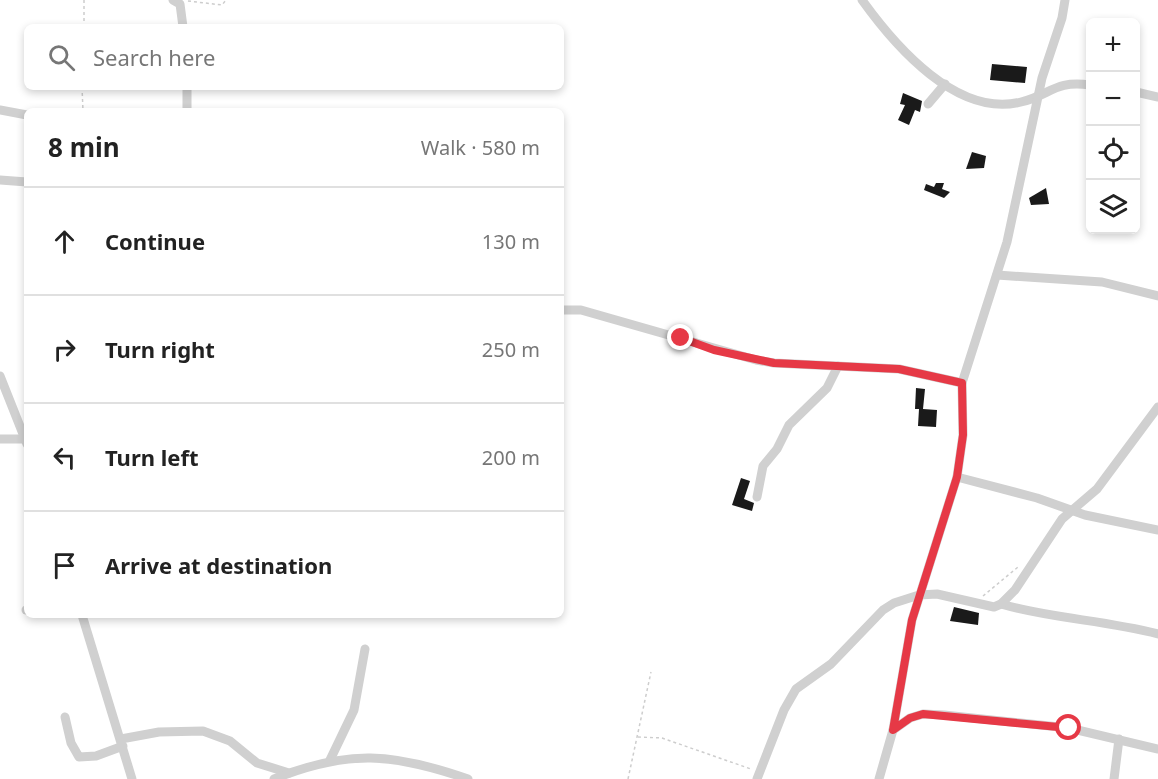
<!DOCTYPE html>
<html lang="en">
<head>
<meta charset="utf-8">
<style>
  :root { --surface:#fff; --page:#f6f6f6; --text:#222; --muted:#767676; --line:#e0e0e0 }
  body { margin:0; font-family:"Noto Sans",sans-serif; background:var(--page); color:var(--text) }
  .controls { position:absolute; right:18px; top:18px; display:grid; overflow:hidden; border-radius:9px; box-shadow:0 3px 9px #0003 }
  .controls button { width:54px; height:54px; display:grid; place-items:center; padding:0; border:0; border-bottom:2px solid var(--line); background:var(--surface); color:var(--text); font:30px sans-serif }
  .stop { position:absolute; width:18px; height:18px; margin:-14px; border:4px solid #e63946; border-radius:50%; background:#fff }
  .stop.end { background:#e63946; border-color:#fff; box-shadow:0 2px 6px #0008 }
  .list { margin:0; padding:0; list-style:none }
  h2 { display:flex; justify-content:space-between; align-items:center; height:78px; margin:0; padding:0 24px; font-size:26px }
  h2 small { font-size:20px; font-weight:400; color:var(--muted) }
  .list li { display:grid; grid-template-columns:39px 1fr auto; gap:18px; align-items:center; box-sizing:border-box; height:108px; padding:0 24px; border-top:2px solid var(--line) }
  .list b { display:block; font-size:22px; white-space:nowrap }
  .list em { font-size:20px; font-style:normal; color:var(--muted) }
  .icon { flex:none; width:33px; height:33px; fill:none; stroke:currentColor; stroke-width:2; stroke-linecap:round; stroke-linejoin:round }
  .map { position:relative; flex:none; width:1158px; height:779px; overflow:hidden }
  .search { position:absolute; background:var(--surface); box-shadow:0 3px 9px #0003; left:24px; top:24px; width:540px; height:66px; display:flex; align-items:center; gap:15px; box-sizing:border-box; padding:0 21px; border-radius:9px; color:var(--muted); font-size:22px }
  .panel { position:absolute; background:var(--surface); box-shadow:0 3px 9px #0003; left:24px; top:108px; width:540px; height:510px; border-radius:9px }
  .map>svg:first-child { display:block }
</style>
</head>
<body>
<div class="map">
<svg width="1158" height="779" viewBox="0 0 1158 779">
  <rect width="100%" height="100%" fill="#fff"/>
  <!-- building -->
  <g fill="#1a1a1a">
    <polygon points="992,64 1027,67 1025,83 990,80"/>
    <polygon points="903,93 922,101 920,112 915,110 909,125 898,120 905,105 900,104"/>
    <polygon points="972,152 986,156 984,168 966,169"/>
    <polygon points="936,183 944,183 942,189 950,192 944,198 924,190 926,184 934,187"/>
    <polygon points="1046,188 1049,204 1031,205 1029,198"/>
    <polygon points="916,388 925,389 923,409 937,410 936,427 918,426 919,409 915,409"/>
    <polygon points="741,478 750,481 744,499 754,503 752,511 732,505"/>
    <polygon points="954,607 979,613 978,625 950,621"/>
  </g>
  <g fill="none" stroke-linecap="round" stroke-linejoin="round">
    <!-- path -->
    <g stroke="#cdcdcd" stroke-width="1.5" stroke-dasharray="3 3" stroke-linecap="butt">
      <polyline points="188,1 222,5 226,0"/>
      <polyline points="84,27 84,0"/>
      <polyline points="82,87 83,111"/>
      <polyline points="983,596 1018,567"/>
      <polyline points="638,737 662,738 751,769"/>
      <polyline points="628,779 651,672"/>
    </g>
    <!-- street -->
    <g stroke="#d0d0d0" stroke-width="9">
      <polyline points="173,0 180,4 183,27"/>
      <path d="M862,0C895,46 957,118 1021,102C1051,95 1054,80 1090,85"/>
      <polyline points="187,87 187,111"/>
      <polyline points="1136,92 1158,97"/>
      <polyline points="928,104 945,84"/>
      <polyline points="0,110 27,115"/>
      <polyline points="0,180 27,182"/>
      <polyline points="997,275 1102,282 1158,296"/>
      <polyline points="561,310 581,310 756,360 774,363 899,369 962,383"/>
      <polyline points="0,376 27,444"/>
      <polyline points="0,439 25,439"/>
      <polyline points="957,477 1037,498 1085,515 1158,530"/>
      <polyline points="757,497 763,466 777,449 789,425 827,388 838,366"/>
      <path d="M1001,604C1052,619 1106,620 1158,634"/>
      <polyline points="26,610 27,610"/>
      <polyline points="82,615 132,779"/>
      <polyline points="65,717 71,743 79,757 96,756 123,746"/>
      <polyline points="893,730 910,718 923,714 944,715 1069,728 1158,749"/>
      <polyline points="121,739 159,732 203,731 230,741 257,763 289,773"/>
      <polyline points="330,760 354,710 365,649"/>
      <path d="M274,779C348,749 393,753 468,779"/>
      <polyline points="757,779 784,710 796,689 831,664 883,610 894,603 919,595 937,594 994,607 1001,604 1015,590 1062,519 1097,489 1158,407"/>
      <polyline points="879,779 893,730 912,620 957,477 963,435 962,383 1007,242 1042,78 1062,18 1065,0"/>
      <polyline points="1114,779 1119,739"/>
    </g>
  </g>
  <g fill="none" stroke-linecap="round" stroke-linejoin="round">
    <!-- route -->
    <polyline stroke="#e63946" stroke-width="8" points="681,338 714,350 774,363 899,369 962,383 963,435 957,477 912,620 893,730 910,718 923,714 1069,728"/>
  </g>
</svg>
<div class="controls">
<button>+</button>
<button>−</button>
<button><svg class="icon" aria-label="locate" viewBox="0 0 24 24"><circle cx="12" cy="12" r="6"/><path d="M12 2v4M12 18v4M2 12h4M18 12h4"/></svg></button>
<button><svg class="icon" aria-label="layers" viewBox="0 0 24 24"><path d="M12 4l9 5-9 5-9-5zM3 14l9 5 9-5"/></svg></button>
</div>
<div class="stop" style="left:1069px;top:728px"></div>
<div class="stop end" style="left:681px;top:338px"></div>
<div class="search"><svg class="icon" aria-label="search" viewBox="0 0 24 24"><circle cx="10" cy="10" r="6"/><path d="M15 15l6 6"/></svg>Search here</div>
<section class="panel">
<h2>8 min<small>Walk · 580 m</small></h2>
<ul class="list">
<li><svg class="icon" aria-label="ahead" viewBox="0 0 24 24"><path d="M12 20V5M6 11l6-6 6 6"/></svg><div><b>Continue</b></div><em>130 m</em></li>
<li><svg class="icon" aria-label="right" viewBox="0 0 24 24"><path d="M7 20v-9h11M14 6l5 5-5 5"/></svg><div><b>Turn right</b></div><em>250 m</em></li>
<li><svg class="icon" aria-label="left" viewBox="0 0 24 24"><path d="M17 20v-9H6M10 6l-5 5 5 5"/></svg><div><b>Turn left</b></div><em>200 m</em></li>
<li><svg class="icon" aria-label="arrive" viewBox="0 0 24 24"><path d="M6 21V4h12l-3 4 3 4H6"/></svg><div><b>Arrive at destination</b></div></li>
</ul>
</section>
</div>
</body>
</html>
